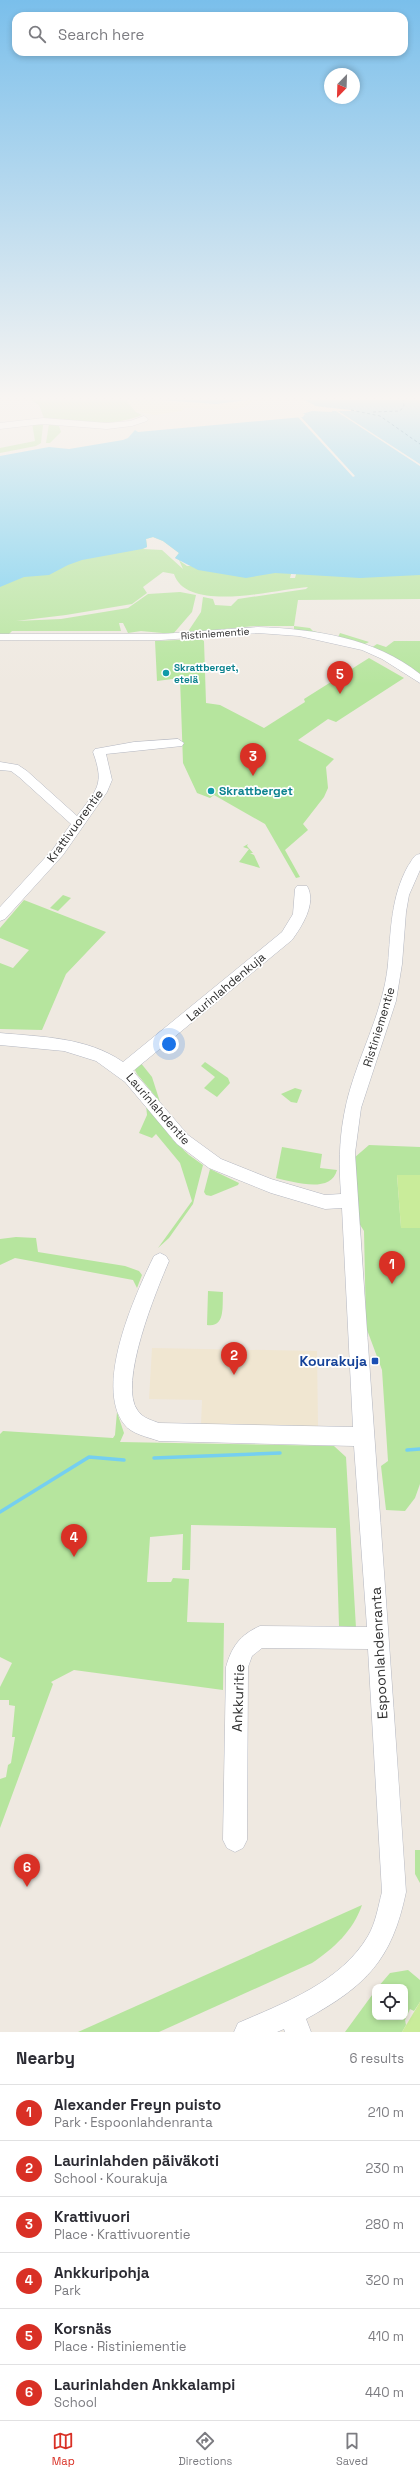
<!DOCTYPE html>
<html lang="en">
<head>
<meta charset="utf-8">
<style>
  :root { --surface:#fff; --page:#f2f2f3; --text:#2b2b33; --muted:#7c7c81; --line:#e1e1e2; --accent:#d93025 }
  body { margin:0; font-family:"Space Grotesk",sans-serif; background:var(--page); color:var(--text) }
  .controls { position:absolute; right:12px; bottom:12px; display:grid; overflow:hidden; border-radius:8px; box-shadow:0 2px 6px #0003 }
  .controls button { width:36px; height:36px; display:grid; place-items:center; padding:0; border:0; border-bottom:1px solid var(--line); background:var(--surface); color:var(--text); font:20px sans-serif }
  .compass { position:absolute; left:324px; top:68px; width:36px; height:36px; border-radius:50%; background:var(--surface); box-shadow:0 2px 6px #0003; rotate:203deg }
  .you { position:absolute; left:169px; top:1044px; width:14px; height:14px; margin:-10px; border:3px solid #fff; border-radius:50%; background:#1a73e8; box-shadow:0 0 0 6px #1a73e833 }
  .badge { display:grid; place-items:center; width:26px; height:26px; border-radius:50%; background:var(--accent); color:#fff; font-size:13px; font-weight:700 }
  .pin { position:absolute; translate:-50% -33px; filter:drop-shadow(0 1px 2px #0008) }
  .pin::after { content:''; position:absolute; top:21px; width:14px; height:12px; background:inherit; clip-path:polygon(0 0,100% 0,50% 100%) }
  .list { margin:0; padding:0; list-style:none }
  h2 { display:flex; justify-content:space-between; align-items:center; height:52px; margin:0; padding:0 16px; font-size:17px }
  h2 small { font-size:13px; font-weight:400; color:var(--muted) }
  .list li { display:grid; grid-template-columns:26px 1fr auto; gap:12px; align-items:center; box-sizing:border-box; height:56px; padding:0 16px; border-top:1px solid var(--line) }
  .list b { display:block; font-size:15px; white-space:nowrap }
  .list p { margin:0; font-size:13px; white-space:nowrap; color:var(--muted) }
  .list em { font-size:13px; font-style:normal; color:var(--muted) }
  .icon { flex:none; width:22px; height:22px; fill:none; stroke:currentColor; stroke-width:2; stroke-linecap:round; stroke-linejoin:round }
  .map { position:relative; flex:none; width:420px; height:2032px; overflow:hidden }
  .search { position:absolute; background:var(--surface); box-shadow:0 2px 6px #0003; left:12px; right:12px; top:12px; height:44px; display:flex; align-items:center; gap:10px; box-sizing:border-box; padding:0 14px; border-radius:12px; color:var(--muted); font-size:15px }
  .sheet { height:388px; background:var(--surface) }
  nav { display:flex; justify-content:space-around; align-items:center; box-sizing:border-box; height:56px; border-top:1px solid var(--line); background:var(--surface); font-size:11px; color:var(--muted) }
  nav a { display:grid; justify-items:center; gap:2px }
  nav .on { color:var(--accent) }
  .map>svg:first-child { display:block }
</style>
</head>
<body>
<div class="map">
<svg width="420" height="2032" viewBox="0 0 420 2032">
  <rect width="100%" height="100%" fill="#efe9e1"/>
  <!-- education -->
  <polygon fill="#f0e6d1" points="152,1348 317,1351 318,1426 201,1425 202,1400 149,1399"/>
  <!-- green -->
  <g fill="#b6e59e" fill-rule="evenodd">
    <path d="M31,400H126L136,412L142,415C110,428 77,422 44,418L39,405Z"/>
    <polygon points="32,423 43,425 41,443 36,446 0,453 0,448 35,441"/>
    <polygon points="49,424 59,426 61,432 50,443 46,443"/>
    <path d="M177,500L180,561L187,566H293L290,578H295L298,567L420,539V599L298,600L294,626L310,628L313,631L338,637L340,633L369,642L363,645L294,630V626H254L187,633L201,612L203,597L213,599L215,605L231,606L238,599L306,589L308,587C277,589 187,614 174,574L163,572L143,587L147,593L132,604L66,615L16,621L61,619L128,608L148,594L180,592L196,595L192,612L173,634L141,631L128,633L123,623H119L121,631H12L8,635L0,634V565ZM153,537L163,541L179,553L175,558L179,560L183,569L162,550L143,549L147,547L146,539Z"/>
    <polygon points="201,639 204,641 206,703 220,705 264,728 305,702 304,699 369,658 404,678 336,722 328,719 298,740 334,759 326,767 328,788 324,797 303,824 308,830 285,850 300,877 296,878 265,824 214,795 210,798 197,793 183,763 180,678 157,681 155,641"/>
    <polygon points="394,641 420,641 420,674 371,648 377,644 386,647"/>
    <polygon points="248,844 247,846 253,853 250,853 254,855 260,868 239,862 249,849 243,847"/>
    <polygon points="63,895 71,898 58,911 50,908"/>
    <polygon points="24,900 106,932 66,974 42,1030 0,1029 0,963 13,968 29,950 0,938 0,928"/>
    <polygon points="140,1062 152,1077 160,1102 137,1074 135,1070"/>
    <polygon points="205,1062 228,1078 230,1083 217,1097 204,1088 215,1077 201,1066"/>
    <polygon points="295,1088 302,1090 297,1103 291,1102 281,1094"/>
    <polygon points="146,1105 173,1140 189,1155 203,1165 193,1204 169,1238 158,1248 192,1201 180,1163 156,1134 152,1138 139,1133 147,1115"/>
    <polygon points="369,1145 420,1147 420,1175 397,1175 401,1227 420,1228 420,1484 415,1498 405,1511 386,1510 381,1466 388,1461 382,1370 366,1327 364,1231 357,1220 354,1158"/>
    <path d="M282,1147L322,1154L320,1168L337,1170C331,1194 294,1182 276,1178Z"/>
    <polygon points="210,1169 239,1183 238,1185 211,1196 206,1195 204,1192"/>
    <polygon points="16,1237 36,1238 38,1252 125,1266 139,1271 142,1275 137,1288 133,1280 15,1258 0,1265 0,1239"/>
    <path d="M208,1291L223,1292C222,1305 226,1328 207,1325Z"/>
    <polygon points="117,1412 124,1433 120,1442 334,1446 346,1457 356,1628 339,1626 336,1528 191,1525 190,1570 182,1570 183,1534 150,1537 147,1582 171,1582 173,1578 189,1579 187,1622 224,1623 223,1690 74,1670 51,1682 53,1684 0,1828 0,1779 6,1777 8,1765 11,1763 15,1737 12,1737 15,1706 9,1705 9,1700 0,1700 0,1687 12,1663 0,1657 0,1434 3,1431 113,1438 115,1435"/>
    <polygon points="415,1850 420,1850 420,1883 415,1874"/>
    <path d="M362,1905C353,1931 334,1948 312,1963L159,2032H78Z"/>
    <polygon points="408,1970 420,1980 420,2002 414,2011 410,2009 405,2020 406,2025 402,2032 345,2032 375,1991 375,2017 405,2017 405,1987 378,1987 390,1973"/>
  </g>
  <!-- sand -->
  <path fill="#f3ecc5" d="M126,400L216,404L254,400C250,402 248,405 244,407C223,413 204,407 184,408L182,411L155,415L136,412Z"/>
  <!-- pitch -->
  <g fill="#c9ec9a">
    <polygon points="397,1175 420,1175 420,1228 401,1228"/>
    <polygon points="420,2002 420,2032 402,2032"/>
  </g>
  <!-- water -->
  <g fill="#75cff0">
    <polygon points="161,400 247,400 216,404"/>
    <polygon points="305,400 420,400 420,575 360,578 275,573 246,578 198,570 175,558 179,553 163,541 153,537 146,539 147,547 142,549 82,560 68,565 49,575 24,577 0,587 0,456 49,447 69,449 123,440 128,438 135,430 138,432 303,417 305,414 302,414 312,411 332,412 331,408 319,408"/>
  </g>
  <!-- pier -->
  <g fill="#efe9e1">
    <polygon points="314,406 360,411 338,411 420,464 420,466 336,411 312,411 317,409 313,408"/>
    <polygon points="298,417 301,417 355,476 353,477"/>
  </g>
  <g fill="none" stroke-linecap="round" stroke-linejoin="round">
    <!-- stream -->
    <g stroke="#75cff0" stroke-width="3.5">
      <polyline points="407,1450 420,1449"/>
      <polyline points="154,1458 280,1453"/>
      <polyline points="0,1512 89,1457 124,1460"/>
    </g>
    <!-- ferry -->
    <g stroke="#0d6fa3" stroke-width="1" stroke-dasharray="3 2.5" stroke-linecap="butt">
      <polyline points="351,410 380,416 420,444"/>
      <polyline points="373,412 400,411 404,406 403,400"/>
    </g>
    <!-- minor casing -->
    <g stroke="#b4b7c1" stroke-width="1">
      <g id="minor">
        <polygon points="144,416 148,419 147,421 132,426 107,429 43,424 0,429 0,423 43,418 107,423 130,421"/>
        <path d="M258,627C315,629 375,638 420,674V683L382,659L362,650L299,636L258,633L161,640H0V634H161Z"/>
        <path d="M178,739L184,743L182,746L106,754L112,780L107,792L63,855L5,919L0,921V907L53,849L71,824L19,777L11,771L0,770V762L18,765L27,771L77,816C97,789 105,785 93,752L95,749L134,742Z"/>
        <path d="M420,854V870L409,895L406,912L402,964L396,1001L361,1108L355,1153C371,1399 390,1646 406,1892C392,1960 366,1986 306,2019L311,2032H285L284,2029L277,2032H234L238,2023C284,2003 341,1982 368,1936C376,1922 378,1907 382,1892L368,1649L262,1648L252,1656L248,1667L247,1840L243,1848L235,1852L227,1848L223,1840L226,1667C232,1646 240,1635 260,1626L367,1627L354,1446L159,1441C148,1437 131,1434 124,1424C94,1385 135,1295 154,1256L160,1253L166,1256L169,1261C157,1289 117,1385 138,1411C143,1418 151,1420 159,1423L353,1427L342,1208L325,1209L271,1193L209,1168L177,1144L125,1082L96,1061L64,1051L0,1045V1033C42,1037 87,1037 123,1062L282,932L293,914L295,889L297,886H307C317,903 302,926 292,940L133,1071L188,1135L221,1159L271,1179L325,1195L341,1194C339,1167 339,1142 344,1115C353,1063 383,1017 388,964C391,929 391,897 408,866C412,861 413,855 420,854Z"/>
      </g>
    </g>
    <!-- minor -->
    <use href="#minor" fill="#fff" fill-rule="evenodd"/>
  </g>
  <!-- sky -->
  <linearGradient id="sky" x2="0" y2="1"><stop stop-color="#7abfeb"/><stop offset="0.58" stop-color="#f8f5f2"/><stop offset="1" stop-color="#f8f5f2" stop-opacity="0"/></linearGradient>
  <rect width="420" height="685" fill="url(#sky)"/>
  <!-- markers -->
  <g fill="#0f9aa8" stroke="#fff" stroke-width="1.5">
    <circle cx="166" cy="673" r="4"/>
    <circle cx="211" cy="791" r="4"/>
  </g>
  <rect fill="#1a4fb4" stroke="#fff" stroke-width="1.5" x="371" y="1357" width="8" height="8" rx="2"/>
  <g text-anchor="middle" stroke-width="3.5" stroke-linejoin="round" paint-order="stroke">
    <!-- far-street labels -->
    <g font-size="10" fill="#2e2e2e" stroke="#fff">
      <text transform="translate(215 633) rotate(-4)" y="4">Ristiniementie</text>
    </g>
    <!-- far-culture labels -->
    <g font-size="10" font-weight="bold" fill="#0d838f" stroke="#fff" text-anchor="start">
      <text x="174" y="671">Skrattberget,<tspan x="174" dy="12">etelä</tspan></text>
    </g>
    <!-- culture labels -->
    <g font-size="12" font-weight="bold" fill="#0d838f" stroke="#fff" text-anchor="start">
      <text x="219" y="795">Skrattberget</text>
    </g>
    <!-- street labels -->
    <g font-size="12" fill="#2e2e2e" stroke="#fff">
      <text transform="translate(75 826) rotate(-54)" y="4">Krattivuorentie</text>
      <text transform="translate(226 987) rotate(-40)" y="4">Laurinlahdenkuja</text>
      <text transform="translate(379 1027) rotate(-73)" y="4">Ristiniementie</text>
      <text transform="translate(158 1109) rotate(49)" y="4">Laurinlahdentie</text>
    </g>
    <!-- near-transit labels -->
    <g font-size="14" font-weight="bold" fill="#164399" stroke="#fff" text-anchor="end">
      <text x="367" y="1366">Kourakuja</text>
    </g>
    <!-- near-street labels -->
    <g font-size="14" fill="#2e2e2e" stroke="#fff">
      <text transform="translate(379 1653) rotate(-93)" y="5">Espoonlahdenranta</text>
      <text transform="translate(238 1698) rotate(-88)" y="5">Ankkuritie</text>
    </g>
  </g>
</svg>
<div class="controls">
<button><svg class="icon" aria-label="locate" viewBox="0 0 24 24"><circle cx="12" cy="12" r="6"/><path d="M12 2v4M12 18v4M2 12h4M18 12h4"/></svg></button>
</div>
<svg class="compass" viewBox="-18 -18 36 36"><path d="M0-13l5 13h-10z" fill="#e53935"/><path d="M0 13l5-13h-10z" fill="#7c7c81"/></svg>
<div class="you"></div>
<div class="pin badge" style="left:392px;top:1284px">1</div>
<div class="pin badge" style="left:234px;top:1375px">2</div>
<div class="pin badge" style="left:253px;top:776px">3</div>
<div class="pin badge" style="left:74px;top:1557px">4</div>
<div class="pin badge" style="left:340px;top:694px">5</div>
<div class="pin badge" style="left:27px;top:1887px">6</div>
<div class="search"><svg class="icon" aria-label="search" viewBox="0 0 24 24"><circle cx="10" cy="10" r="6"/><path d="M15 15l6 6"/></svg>Search here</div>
</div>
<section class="sheet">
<h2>Nearby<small>6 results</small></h2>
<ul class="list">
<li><span class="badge">1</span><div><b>Alexander Freyn puisto</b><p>Park · Espoonlahdenranta</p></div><em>210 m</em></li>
<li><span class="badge">2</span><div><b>Laurinlahden päiväkoti</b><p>School · Kourakuja</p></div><em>230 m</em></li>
<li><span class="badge">3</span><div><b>Krattivuori</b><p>Place · Krattivuorentie</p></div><em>280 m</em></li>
<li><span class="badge">4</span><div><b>Ankkuripohja</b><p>Park</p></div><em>320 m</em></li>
<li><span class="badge">5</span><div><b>Korsnäs</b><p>Place · Ristiniementie</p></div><em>410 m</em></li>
<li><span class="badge">6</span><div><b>Laurinlahden Ankkalampi</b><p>School</p></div><em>440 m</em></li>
</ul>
</section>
<nav>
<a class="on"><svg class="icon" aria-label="map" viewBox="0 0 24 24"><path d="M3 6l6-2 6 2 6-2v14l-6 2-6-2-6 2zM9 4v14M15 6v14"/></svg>Map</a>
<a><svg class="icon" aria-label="directions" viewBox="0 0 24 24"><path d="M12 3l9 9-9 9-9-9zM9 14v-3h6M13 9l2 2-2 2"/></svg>Directions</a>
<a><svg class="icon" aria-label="saved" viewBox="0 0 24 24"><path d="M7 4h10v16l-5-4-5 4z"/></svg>Saved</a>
</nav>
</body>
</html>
